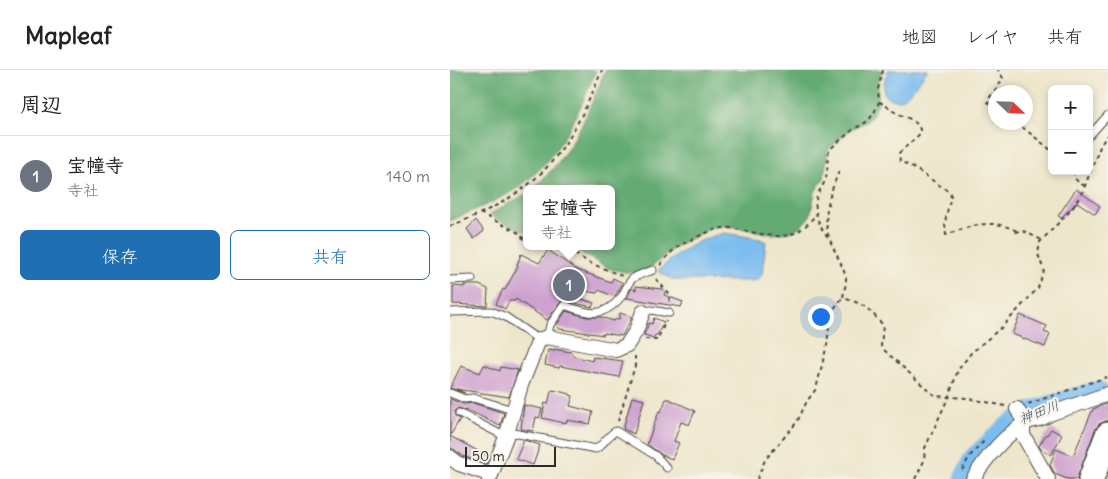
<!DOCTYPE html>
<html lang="ja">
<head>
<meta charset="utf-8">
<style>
  :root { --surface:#fff; --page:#f2f2f2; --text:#222; --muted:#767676; --line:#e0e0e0; --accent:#1f6fb2 }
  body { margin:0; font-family:Delius,"Klee One",sans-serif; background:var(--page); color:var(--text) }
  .controls { position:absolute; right:15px; top:15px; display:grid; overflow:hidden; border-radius:8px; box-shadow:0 2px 8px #0003 }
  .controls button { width:45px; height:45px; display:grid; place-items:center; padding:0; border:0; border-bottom:1px solid var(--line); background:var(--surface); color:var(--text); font:25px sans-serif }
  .compass { position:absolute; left:538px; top:15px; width:45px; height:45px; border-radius:50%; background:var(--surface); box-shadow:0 2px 8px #0003; rotate:113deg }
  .scale { position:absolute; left:15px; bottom:12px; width:91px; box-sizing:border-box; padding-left:5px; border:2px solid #2b2b2b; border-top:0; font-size:14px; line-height:18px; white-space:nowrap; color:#2b2b2b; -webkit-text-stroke:4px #f7f3e8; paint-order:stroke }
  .you { position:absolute; left:370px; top:246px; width:18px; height:18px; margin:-12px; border:4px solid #fff; border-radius:50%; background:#1a73e8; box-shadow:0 0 0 8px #1a73e833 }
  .badge { display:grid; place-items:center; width:32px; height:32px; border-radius:50%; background:var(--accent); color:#fff; font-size:16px; font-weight:700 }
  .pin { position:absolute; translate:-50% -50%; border:2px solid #fff; box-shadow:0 1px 5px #0006 }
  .popup { position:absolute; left:73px; top:115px; width:92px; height:65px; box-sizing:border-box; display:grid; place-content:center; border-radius:8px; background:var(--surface); filter:drop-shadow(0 1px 4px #0005); font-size:16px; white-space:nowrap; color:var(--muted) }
  .popup b { font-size:19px; color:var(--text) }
  .popup::after { content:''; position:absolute; left:50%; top:100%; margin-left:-10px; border:10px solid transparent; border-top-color:var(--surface) }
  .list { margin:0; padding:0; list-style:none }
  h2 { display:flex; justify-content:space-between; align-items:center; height:65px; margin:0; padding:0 20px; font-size:21px }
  h2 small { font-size:16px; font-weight:400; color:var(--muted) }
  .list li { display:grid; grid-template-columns:32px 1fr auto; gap:15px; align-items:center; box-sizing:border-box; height:80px; padding:0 20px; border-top:1px solid var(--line) }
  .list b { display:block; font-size:19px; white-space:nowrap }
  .list p { margin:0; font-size:16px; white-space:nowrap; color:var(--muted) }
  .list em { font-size:16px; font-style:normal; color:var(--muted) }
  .actions { display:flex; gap:10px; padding:15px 20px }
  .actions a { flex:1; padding:11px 0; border:1px solid var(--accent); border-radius:8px; text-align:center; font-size:18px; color:var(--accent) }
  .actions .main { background:var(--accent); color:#fff }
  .map { position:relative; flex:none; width:658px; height:409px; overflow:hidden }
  header { display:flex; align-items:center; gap:30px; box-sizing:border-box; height:70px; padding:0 25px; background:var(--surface); border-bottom:1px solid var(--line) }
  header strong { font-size:24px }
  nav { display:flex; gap:28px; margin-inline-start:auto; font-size:18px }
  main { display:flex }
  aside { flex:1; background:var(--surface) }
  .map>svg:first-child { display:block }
</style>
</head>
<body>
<header>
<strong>Mapleaf</strong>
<nav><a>地図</a><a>レイヤ</a><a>共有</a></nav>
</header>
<main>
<aside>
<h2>周辺<small></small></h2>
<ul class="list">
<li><span class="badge" style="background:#6b7280">1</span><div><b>宝幢寺</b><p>寺社</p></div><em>140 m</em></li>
</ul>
<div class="actions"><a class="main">保存</a><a>共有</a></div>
</aside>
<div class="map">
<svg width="658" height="409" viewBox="0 0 658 409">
  <rect width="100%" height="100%" fill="#f7f3e8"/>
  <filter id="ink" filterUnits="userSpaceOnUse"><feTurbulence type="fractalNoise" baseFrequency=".02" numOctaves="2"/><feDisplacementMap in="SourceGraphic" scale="10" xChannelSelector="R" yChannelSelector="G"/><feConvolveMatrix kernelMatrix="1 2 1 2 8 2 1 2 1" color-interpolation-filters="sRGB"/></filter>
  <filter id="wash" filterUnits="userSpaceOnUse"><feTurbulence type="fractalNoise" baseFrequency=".0096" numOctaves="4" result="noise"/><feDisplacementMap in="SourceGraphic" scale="20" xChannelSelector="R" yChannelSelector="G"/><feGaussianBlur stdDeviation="1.12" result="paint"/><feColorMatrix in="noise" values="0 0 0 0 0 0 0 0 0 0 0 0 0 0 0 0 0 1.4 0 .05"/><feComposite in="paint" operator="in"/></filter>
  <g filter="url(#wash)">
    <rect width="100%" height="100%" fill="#eee6cb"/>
    <!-- forest -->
    <g fill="#64ab72" stroke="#486b4e">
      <path d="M0,0H146C127,48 104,99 56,125C38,135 19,142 0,151Z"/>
      <path d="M155,0H432L428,15V33L421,47L416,52L402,58L378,80L374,108L365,122L360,146L351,156L340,162L323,164L285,157L272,156L261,158L225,177L200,198L190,202L181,203L160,199L119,176H162V119H82C120,88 138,44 155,0Z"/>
      <polygon points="76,124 76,162 44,148 40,144"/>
    </g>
    <!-- water -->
    <g fill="#7bbdf0" stroke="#53748e">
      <path d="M438,0H478C471,8 457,31 446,30C442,30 438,27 435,26C432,16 435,9 438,0Z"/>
      <path d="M275,163L310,169L316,172L312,204L308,210L300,211L223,210L208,201C227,183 249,168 275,163Z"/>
    </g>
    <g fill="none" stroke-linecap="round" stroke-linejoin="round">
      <!-- river -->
      <polyline stroke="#7bbdf0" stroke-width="21" points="514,409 524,388 560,355 583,341 648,321"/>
    </g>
    <g id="blocks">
      <!-- building -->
      <g fill="#cea2d0">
        <polygon points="626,119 650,136 645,144 627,132 611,148 608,146"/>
        <polygon points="26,150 34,161 24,169 17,159"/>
        <polygon points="98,180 127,200 161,212 163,208 173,213 165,226 158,224 149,220 147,223 134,221 132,229 144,233 142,237 112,230 97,250 66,229 65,231 59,231 55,239 46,234 53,219 55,220 68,196 67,195 71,184 89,193"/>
        <polygon points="14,215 29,215 38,219 37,236 3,234 3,216 14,217"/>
        <polygon points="186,216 212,219 215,221 214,225 233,232 231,237 177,228 182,218 186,220"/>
        <polygon points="116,241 137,247 150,247 164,251 166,249 169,249 170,243 182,247 172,266 154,263 154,265 110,259 106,256"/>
        <polygon points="570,245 597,256 594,262 600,264 595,277 562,264"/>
        <polygon points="204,248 214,252 207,265 205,265 204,268 194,265 199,253 202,254"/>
        <polygon points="104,279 121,282 123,286 142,291 143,287 173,291 169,307 110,296 109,298 95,295 98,280 104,281"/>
        <polygon points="34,295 50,301 51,297 68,300 59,327 6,319 15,323 0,318 11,296 30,303"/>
        <polygon points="103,320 120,324 120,325 123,326 120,336 143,342 140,354 117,350 117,352 114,353 92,348 95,333 98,334 101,321"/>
        <polygon points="182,327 194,330 184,364 173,359"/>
        <polygon points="0,329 13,334 23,333 54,343 50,356 16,339 15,340 8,338 4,341 5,346 10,349 0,366 39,387 36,394 13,386 5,380 0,378"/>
        <polygon points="216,329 219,329 245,341 239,355 231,352 224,371 229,373 222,389 212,385 197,374 209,341 211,342"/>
        <polygon points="658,333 658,350 649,354 645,360 627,409 617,409 605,404 600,395 606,379 623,386 643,339"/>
        <polygon points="74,335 92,339 89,348 86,347 83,361 71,359"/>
        <polygon points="601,359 612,365 601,385 591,379 589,376 596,364 597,365"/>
        <polygon points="74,370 90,375 83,395 66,389"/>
      </g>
    </g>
  </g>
  <g filter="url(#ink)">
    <use href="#blocks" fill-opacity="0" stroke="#484743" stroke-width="1"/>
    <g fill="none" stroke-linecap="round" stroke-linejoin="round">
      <!-- lane casing -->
      <g stroke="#484743" stroke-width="9">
        <g id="lane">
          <polyline points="639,66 658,45"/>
          <polyline points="0,210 22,209"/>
          <polyline points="0,242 41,241 56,247 89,270"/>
          <polyline points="193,242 201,240 219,243"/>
          <path d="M97,267L100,255L114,235C138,244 153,249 171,227C175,222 177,214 182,209C188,204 196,203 203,200"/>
          <polyline points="0,323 15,329 23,328 63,340"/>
          <polyline points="9,343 56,367"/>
          <path d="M58,362L146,379C154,374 158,365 166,361L206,386L217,398"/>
        </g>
      </g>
      <!-- street casing -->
      <g stroke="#484743" stroke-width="16">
        <g id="street">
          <polyline points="567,339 575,353"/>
          <polyline points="573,355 573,365 598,409"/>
          <polyline points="0,387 9,394 41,405 39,409"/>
          <polyline points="41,405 56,367 71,315 89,270 97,267 166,280 177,275 186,261 193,242"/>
          <path d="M523,409C536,388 553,367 574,354C582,348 592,351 599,344L658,324"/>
        </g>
      </g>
      <!-- highway casing -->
      <g stroke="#484743" stroke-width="28">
        <polyline id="highway" points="641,409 658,365"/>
      </g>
      <!-- path -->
      <g stroke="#484743" stroke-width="2" stroke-dasharray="4 4" stroke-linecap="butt">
        <path d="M429,32C435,34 438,37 443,41C454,48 468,48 471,63L449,83L450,91L467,100L501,123C499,140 493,148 496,165C522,155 541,148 567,161"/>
        <polyline points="546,39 537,31 548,17 553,8 548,0"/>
        <polyline points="566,52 602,81"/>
        <path d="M389,101C380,124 371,146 380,170C385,183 392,194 396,207V213L393,227C399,231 406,231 412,235C420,240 427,248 433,255L431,276L433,279L480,322L486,326L517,328L555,336"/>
        <path d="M624,101C623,110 628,112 635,116"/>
        <polyline points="30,143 69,163 76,172"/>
        <path d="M0,156C90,122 116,87 152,0"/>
        <polyline points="565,162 573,161 592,170"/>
        <path d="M378,167C368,157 363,139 367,126C369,120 374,115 376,108C378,99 377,89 379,80L401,61L418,51L424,43L429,32L428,19L433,0"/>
        <polyline points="79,176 80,178"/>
        <polyline points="111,176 140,193 172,206"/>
        <path d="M210,195C215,189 220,183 226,178C235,172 262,159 272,158C278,157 285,159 291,160C323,166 344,175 366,144"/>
        <polyline points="206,209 220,225 219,234"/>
        <polyline points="195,269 207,270 216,251"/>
        <polyline points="578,334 657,307"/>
        <polyline points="168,351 185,296 185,286"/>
        <polyline points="512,400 520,386 535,370"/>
        <polyline points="307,409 315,390 347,352 357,331 366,319 377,275 380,248 383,240 393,227"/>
        <polyline points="465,409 474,391 475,378 499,326 508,300 521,283 552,257 588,218 594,201 588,184 590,172 622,139 633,121 651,74 658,65"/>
      </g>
      <!-- lane -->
      <use href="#lane" stroke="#fff" stroke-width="7"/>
      <!-- street -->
      <use href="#street" stroke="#fff" stroke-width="14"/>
      <!-- highway -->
      <use href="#highway" stroke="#fff" stroke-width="25"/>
    </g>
  </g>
  <g text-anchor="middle" stroke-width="4.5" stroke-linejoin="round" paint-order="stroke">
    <!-- water labels -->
    <g font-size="14" font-style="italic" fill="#435766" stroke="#f7f3e8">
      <text transform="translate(589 342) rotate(-22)" y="5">神田川</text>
    </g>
  </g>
</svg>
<div class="controls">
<button>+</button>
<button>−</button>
</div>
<svg class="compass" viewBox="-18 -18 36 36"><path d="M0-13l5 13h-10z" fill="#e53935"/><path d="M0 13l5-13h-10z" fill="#767676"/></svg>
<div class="scale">50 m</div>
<div class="you"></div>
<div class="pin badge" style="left:119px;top:215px;background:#6b7280">1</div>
<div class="popup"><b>宝幢寺</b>寺社</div>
</div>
</main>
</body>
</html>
